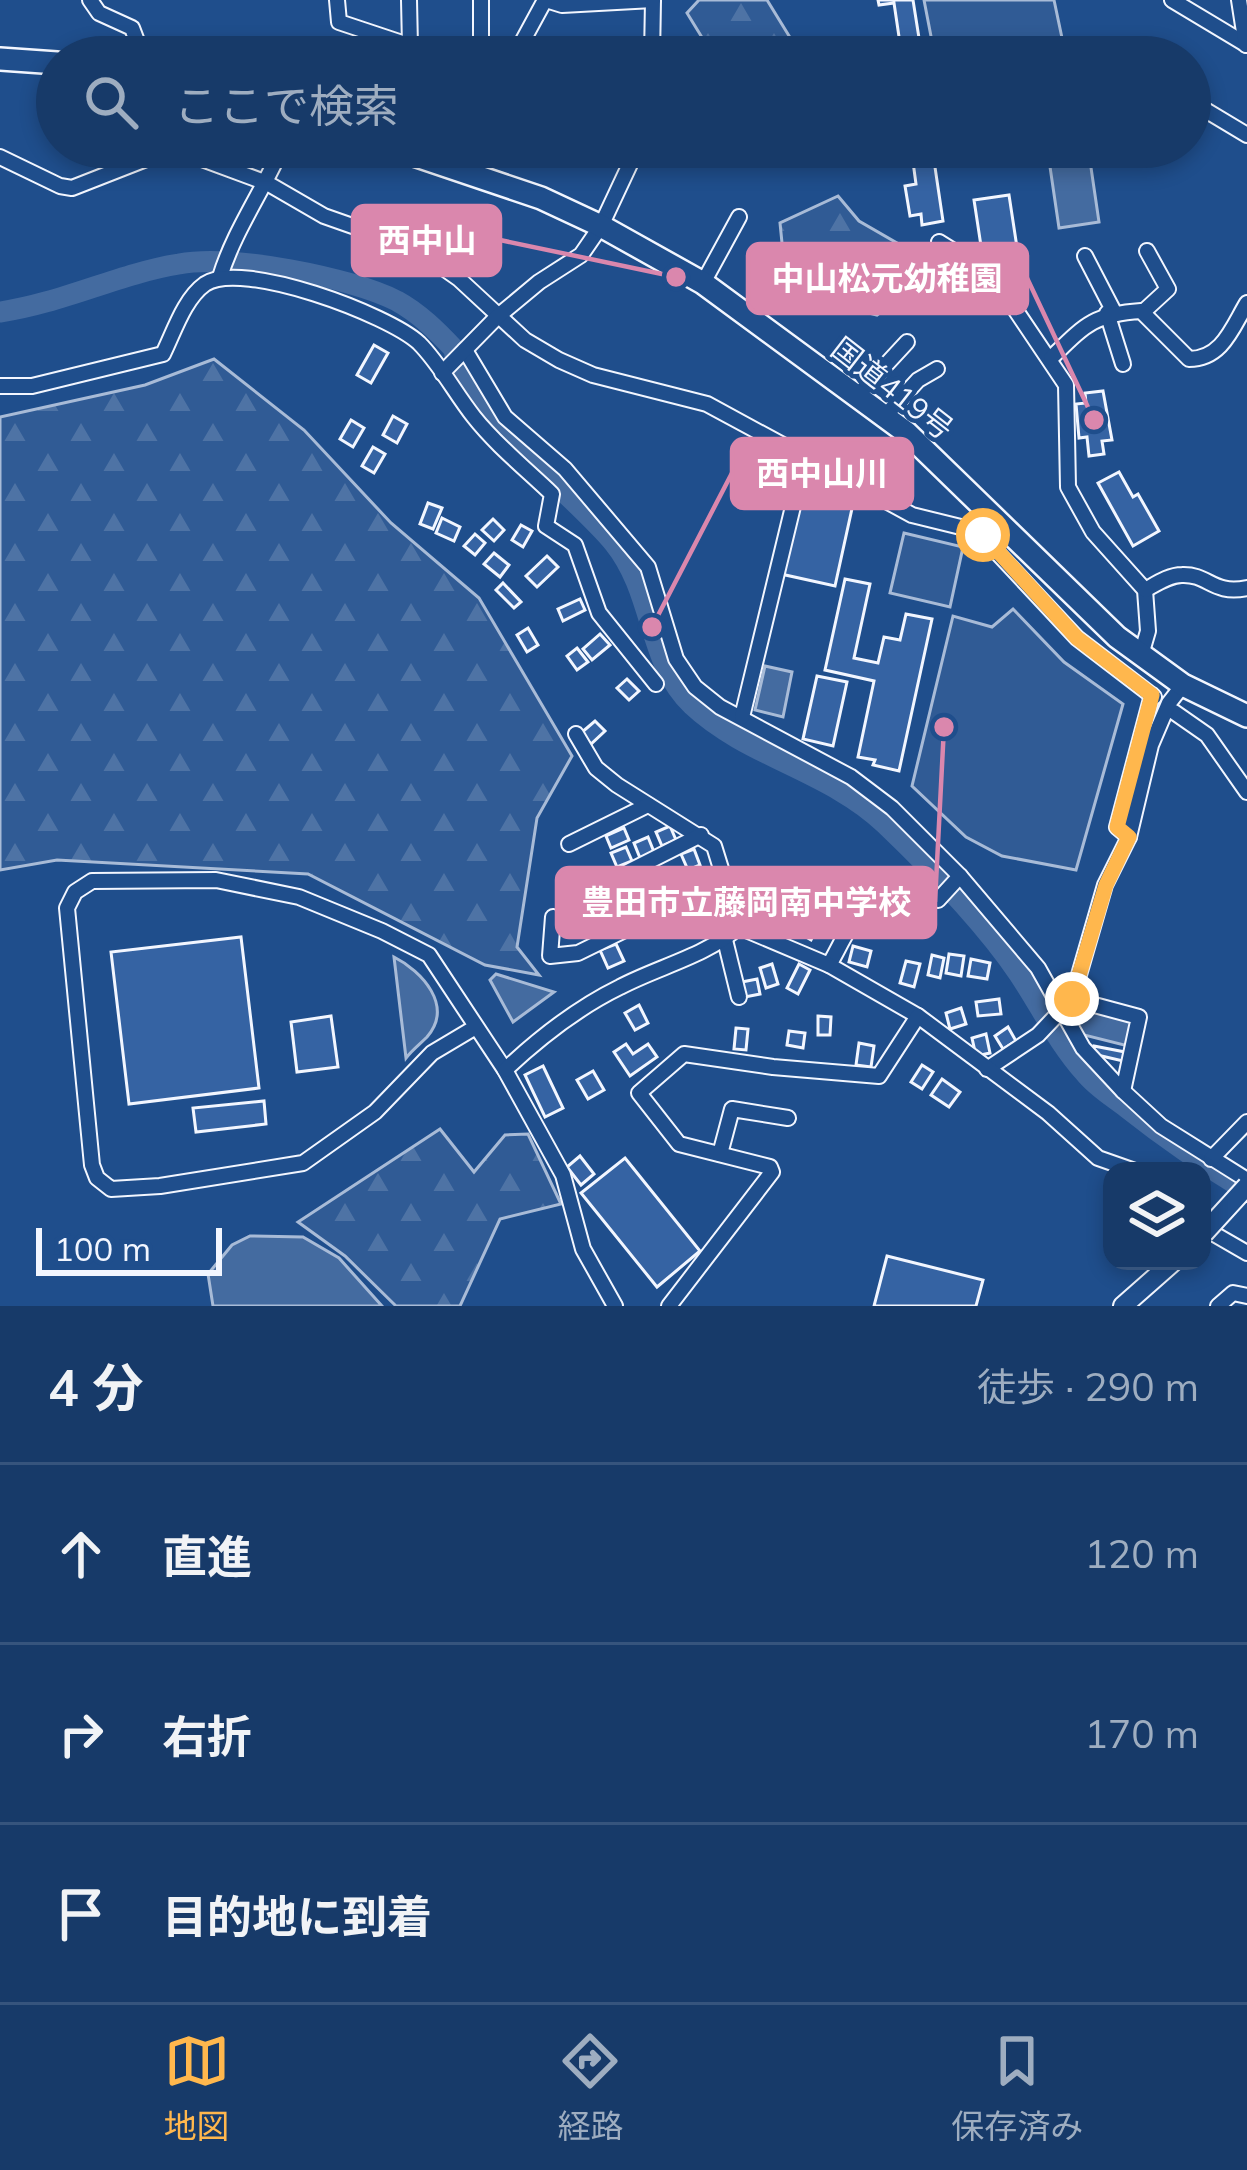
<!DOCTYPE html>
<html lang="ja">
<head>
<meta charset="utf-8">
<style>
  :root { --surface:#173a69; --page:#20416f; --text:#f1f3f6; --muted:#9eadc0; --line:#36547d; --accent:#ffb74d }
  body { margin:0; font-family:Mulish,"Noto Sans JP",sans-serif; background:var(--page); color:var(--text) }
  .controls { position:absolute; right:36px; bottom:36px; display:grid; overflow:hidden; border-radius:24px; box-shadow:0 6px 18px #0003 }
  .controls button { width:108px; height:108px; display:grid; place-items:center; padding:0; border:0; border-bottom:3px solid var(--line); background:var(--surface); color:var(--text); font:60px sans-serif }
  .scale { position:absolute; left:36px; bottom:30px; width:186px; box-sizing:border-box; padding-left:12px; border:6px solid #f2f6ff; border-top:0; font-size:33px; line-height:42px; white-space:nowrap; color:#f2f6ff; -webkit-text-stroke:9px #1f4e8c; paint-order:stroke }
  .stop { position:absolute; width:36px; height:36px; margin:-27px; border:9px solid #ffb74d; border-radius:50%; background:#fff }
  .stop.end { background:#ffb74d; border-color:#fff; box-shadow:0 3px 12px #0008 }
  .list { margin:0; padding:0; list-style:none }
  h2 { display:flex; justify-content:space-between; align-items:center; height:156px; margin:0; padding:0 48px; font-size:51px }
  h2 small { font-size:39px; font-weight:400; color:var(--muted) }
  .list li { display:grid; grid-template-columns:78px 1fr auto; gap:36px; align-items:center; box-sizing:border-box; height:180px; padding:0 48px; border-top:3px solid var(--line) }
  .list b { display:block; font-size:45px; white-space:nowrap }
  .list em { font-size:39px; font-style:normal; color:var(--muted) }
  .icon { flex:none; width:66px; height:66px; fill:none; stroke:currentColor; stroke-width:2; stroke-linecap:round; stroke-linejoin:round }
  .map { position:relative; flex:none; width:1247px; height:1306px; overflow:hidden }
  .search { position:absolute; background:var(--surface); box-shadow:0 6px 18px #0003; left:36px; right:36px; top:36px; height:132px; display:flex; align-items:center; gap:30px; box-sizing:border-box; padding:0 42px; border-radius:66px; color:var(--muted); font-size:45px }
  .sheet { height:696px; background:var(--surface) }
  nav { display:flex; justify-content:space-around; align-items:center; box-sizing:border-box; height:168px; border-top:3px solid var(--line); background:var(--surface); font-size:33px; color:var(--muted) }
  nav a { display:grid; justify-items:center; gap:6px }
  nav .on { color:var(--accent) }
  .map>svg:first-child { display:block }
</style>
</head>
<body>
<div class="map">
<svg width="1247" height="1306" viewBox="0 0 1247 1306">
  <defs>
    <pattern id="forest-firs" width="22" height="20" patternUnits="userSpaceOnUse" patternTransform="scale(3)"><rect width="22" height="20" fill="#305b95"/><path d="M5 1l3.5 6h-7zM16 11l3.5 6h-7z" fill="#4e73a5"/></pattern>
  </defs>
  <rect width="100%" height="100%" fill="#1f4e8c"/>
  <!-- forest -->
  <g fill="url(#forest-firs)" stroke="#a8bbd7" stroke-width="3">
    <polygon points="699,0 767,0 794,44 790,57 714,57 687,13"/>
    <polygon points="838,196 859,221 975,288 971,298 927,277 877,315 822,301 783,253 780,223"/>
    <polygon points="214,359 304,430 391,523 479,598 572,756 537,818 517,947 539,975 485,965 308,874 57,860 0,870 0,417 145,385"/>
    <polygon points="440,1129 474,1172 505,1135 528,1134 561,1204 500,1219 460,1306 396,1306 345,1256 298,1222"/>
  </g>
  <!-- built -->
  <g fill="#305b95" stroke="#a8bbd7" stroke-width="3">
    <polygon points="924,0 1054,0 1066,57 935,57"/>
    <polygon points="951,147 1068,147 954,166"/>
    <polygon points="904,533 963,547 950,607 890,593"/>
    <polygon points="1013,609 1064,662 1123,704 1076,870 1002,856 966,837 912,786 953,616 992,627"/>
  </g>
  <!-- water -->
  <g fill="#446ba0" stroke="#a8bbd7" stroke-width="3">
    <polygon points="1089,154 1099,222 1059,228 1049,160"/>
    <polygon points="765,666 792,672 783,717 755,710"/>
    <path d="M394,957C422,971 454,1006 427,1037C420,1044 412,1050 406,1058Z"/>
    <polygon points="496,974 554,992 513,1022 490,980"/>
    <polygon points="1081,1005 1134,1018 1128,1046 1076,1033"/>
    <polygon points="250,1236 303,1237 339,1258 382,1306 213,1306 208,1274 232,1245"/>
  </g>
  <g fill="none" stroke-linecap="round" stroke-linejoin="round">
    <!-- river -->
    <path stroke="#446ba0" stroke-width="21" d="M0,312C62,303 118,274 179,264C231,254 350,277 397,301C419,313 437,331 454,349C459,409 574,494 614,543C655,594 647,662 692,705C747,757 830,771 885,824C932,869 983,921 1019,974C1041,1007 1058,1043 1085,1073C1096,1087 1113,1097 1127,1108C1166,1139 1204,1165 1247,1191"/>
  </g>
  <!-- building -->
  <g fill="#3563a3" stroke="#f2f6ff" stroke-width="3">
    <polygon points="878,0 913,0 922,57 902,57 894,3 879,5"/>
    <polygon points="911,147 932,147 943,221 922,225 921,214 910,216 905,186 916,184"/>
    <polygon points="1009,195 1018,254 983,259 974,200"/>
    <polygon points="374,345 388,353 371,383 357,375"/>
    <polygon points="1103,391 1112,440 1102,441 1104,454 1089,456 1087,437 1079,438 1076,404 1086,403 1085,393"/>
    <polygon points="393,416 407,424 397,443 383,435"/>
    <polygon points="351,420 364,428 353,447 340,439"/>
    <polygon points="373,447 385,454 374,473 362,466"/>
    <polygon points="1119,472 1133,497 1138,494 1159,531 1133,546 1098,483"/>
    <polygon points="799,493 853,504 835,586 781,574"/>
    <polygon points="428,503 442,508 433,529 420,524"/>
    <polygon points="442,518 460,527 454,541 436,533"/>
    <polygon points="493,519 504,530 494,541 482,530"/>
    <polygon points="521,525 532,531 523,547 512,540"/>
    <polygon points="475,534 485,543 475,555 464,546"/>
    <polygon points="494,553 509,565 500,577 484,564"/>
    <polygon points="547,556 558,567 537,587 526,576"/>
    <polygon points="845,579 870,584 854,658 878,663 884,637 900,640 906,614 932,619 899,771 873,765 875,760 858,757 874,681 825,670"/>
    <polygon points="503,583 521,602 514,608 496,590"/>
    <polygon points="580,599 585,610 563,621 558,609"/>
    <polygon points="528,628 538,645 527,652 517,635"/>
    <polygon points="600,634 610,645 592,660 583,649"/>
    <polygon points="577,648 588,662 577,670 567,656"/>
    <polygon points="817,676 847,682 833,746 803,739"/>
    <polygon points="627,679 639,691 629,700 617,688"/>
    <polygon points="595,721 605,731 591,744 581,733"/>
    <polygon points="670,826 676,840 662,846 656,832"/>
    <polygon points="624,828 629,840 611,848 606,836"/>
    <polygon points="648,837 654,852 640,858 634,843"/>
    <polygon points="626,847 632,861 617,867 611,853"/>
    <polygon points="694,849 700,865 688,870 681,854"/>
    <polygon points="809,913 821,920 811,940 799,933"/>
    <polygon points="241,937 259,1088 129,1104 111,952"/>
    <polygon points="616,944 624,961 608,968 600,950"/>
    <polygon points="853,946 871,951 867,967 849,962"/>
    <polygon points="949,954 964,956 961,976 946,973"/>
    <polygon points="932,955 944,958 940,978 928,975"/>
    <polygon points="971,959 990,963 987,979 968,976"/>
    <polygon points="906,961 920,964 914,987 900,983"/>
    <polygon points="772,964 778,984 766,988 760,968"/>
    <polygon points="799,964 810,970 798,994 787,988"/>
    <polygon points="757,979 760,994 745,997 742,982"/>
    <polygon points="999,999 1001,1014 978,1016 976,1002"/>
    <polygon points="639,1005 648,1023 635,1030 625,1013"/>
    <polygon points="961,1008 966,1024 950,1029 946,1013"/>
    <polygon points="331,1016 338,1067 297,1072 291,1022"/>
    <polygon points="818,1016 831,1017 830,1035 818,1035"/>
    <polygon points="1008,1027 1016,1041 1003,1049 995,1036"/>
    <polygon points="736,1028 748,1029 746,1050 734,1049"/>
    <polygon points="789,1031 805,1033 803,1048 787,1045"/>
    <polygon points="986,1034 990,1053 976,1056 972,1038"/>
    <polygon points="859,1043 874,1046 871,1067 856,1065"/>
    <polygon points="626,1044 633,1054 648,1044 657,1057 630,1076 614,1052"/>
    <polygon points="1094,1046 1125,1052 1123,1061 1093,1054"/>
    <polygon points="922,1065 933,1072 922,1089 911,1082"/>
    <polygon points="543,1066 563,1108 545,1117 525,1075"/>
    <polygon points="593,1071 604,1090 588,1099 577,1080"/>
    <polygon points="942,1079 960,1092 949,1107 931,1095"/>
    <polygon points="264,1101 266,1124 196,1132 193,1108"/>
    <polygon points="580,1156 594,1174 581,1185 567,1167"/>
    <polygon points="625,1158 700,1251 657,1287 581,1193"/>
    <polygon points="887,1256 983,1280 976,1306 874,1306"/>
  </g>
  <g fill="none" stroke-linecap="round" stroke-linejoin="round">
    <!-- minor casing -->
    <g stroke="#f2f6ff" stroke-width="18">
      <g id="minor">
        <polyline points="90,0 99,13 132,28 143,57"/>
        <polyline points="337,0 339,22 444,57"/>
        <polyline points="409,0 410,46"/>
        <polyline points="546,0 562,5 653,0"/>
        <polyline points="1172,0 1247,45"/>
        <polyline points="1239,0 1246,45"/>
        <polyline points="481,57 481,0"/>
        <polyline points="514,57 545,0"/>
        <polyline points="652,57 653,0"/>
        <polyline points="1190,107 1197,105 1247,135"/>
        <polyline points="857,147 876,154"/>
        <polyline points="636,150 665,158 691,147"/>
        <polyline points="0,157 60,186 72,188 164,152 183,152 267,183 324,216 415,248 459,279 525,340 559,360 593,375 707,404 912,515 977,531 1077,638 1154,697"/>
        <polyline points="939,242 992,275 1066,385 1068,487 1093,532 1145,590 1148,631 1141,655"/>
        <polyline points="1085,256 1114,312"/>
        <path d="M220,277C234,231 263,191 282,147"/>
        <polyline points="703,283 739,217"/>
        <polyline points="1143,312 1168,289 1147,251"/>
        <polyline points="1107,313 1123,364"/>
        <polyline points="465,350 505,417 565,469 648,567 676,659 695,687 720,707 851,777 892,808 960,876 1038,968 1083,1048 1123,1091 1161,1126 1247,1180"/>
        <path d="M1051,358C1084,326 1093,314 1141,311L1189,359C1222,359 1232,328 1247,303"/>
        <polyline points="442,373 497,317 539,282 581,255 601,226 638,147"/>
        <path d="M0,386H32L163,354C174,332 184,299 205,284C242,259 389,315 419,343C440,364 455,393 474,417C496,445 526,469 552,494L546,526L575,545L599,613L656,684"/>
        <polyline points="857,396 907,342"/>
        <polyline points="885,416 918,380 937,369"/>
        <path d="M1145,590C1156,584 1169,575 1182,575C1209,574 1212,595 1247,588"/>
        <polyline points="1174,712 1207,735 1247,792"/>
        <polyline points="742,717 805,457"/>
        <polyline points="576,734 596,768 617,785 714,846 739,927"/>
        <polyline points="1129,837 1117,827 1152,695"/>
        <polyline points="569,844 648,805"/>
        <polyline points="594,889 701,835"/>
        <polyline points="553,917 550,956 578,953 725,881"/>
        <polyline points="725,940 739,997"/>
        <path d="M829,965C843,942 859,897 890,893C905,891 923,897 938,900L960,876"/>
        <polyline points="1072,999 1139,1017 1123,1091"/>
        <polyline points="474,1028 432,1053 375,1112 303,1163 160,1186 111,1189 97,1178 92,1165 67,908 75,892 92,881 216,880 299,897 382,931 429,955 505,1070 563,1175 583,1249 615,1306"/>
        <polyline points="987,1069 1038,1035 1072,999 1105,885 1129,837 1151,745 1169,703 1183,685"/>
        <path d="M505,1070C540,1037 577,1008 620,987C660,966 704,957 739,927L829,965L918,1016L1048,1113L1098,1158L1135,1171"/>
        <polyline points="720,1154 732,1109 788,1118"/>
        <polyline points="1211,1159 1247,1122"/>
        <polyline points="1202,1227 1247,1253"/>
        <polyline points="669,1306 772,1172 770,1167 679,1144 639,1093 684,1054 773,1067 879,1076 918,1016"/>
        <polyline points="1218,1306 1233,1293 1247,1296"/>
      </g>
    </g>
    <!-- major casing -->
    <g stroke="#f2f6ff" stroke-width="22">
      <polyline id="major" points="1123,1306 1174,1261"/>
    </g>
    <!-- highway casing -->
    <g stroke="#f2f6ff" stroke-width="26">
      <g id="highway">
        <polyline points="0,59 57,63"/>
        <polyline points="390,147 541,198 601,226 703,283 907,433 1117,637 1183,685 1247,716"/>
      </g>
    </g>
    <!-- minor -->
    <use href="#minor" stroke="#1f4e8c" stroke-width="14"/>
    <!-- major -->
    <use href="#major" stroke="#1f4e8c" stroke-width="18"/>
    <!-- highway -->
    <use href="#highway" stroke="#1f4e8c" stroke-width="21"/>
    <!-- major-bridge casing -->
    <g stroke="#f2f6ff" stroke-width="22" stroke-linecap="butt">
      <polyline id="major-bridge" points="1204,1233 1247,1186"/>
    </g>
    <!-- major-bridge -->
    <use href="#major-bridge" stroke="#1f4e8c" stroke-width="18"/>
  </g>
  <g fill="none" stroke-linecap="round" stroke-linejoin="round">
    <!-- route -->
    <polyline stroke="#ffb74d" stroke-width="15" points="983,535 1077,638 1152,695 1117,827 1129,837 1106,885 1072,999"/>
  </g>
  <g text-anchor="middle" stroke-width="9" stroke-linejoin="round" paint-order="stroke">
    <!-- street labels -->
    <g font-size="30" fill="#f2f6ff" stroke="#1f4e8c">
      <text transform="translate(892 389) rotate(38)" y="10">国道419号</text>
    </g>
  </g>
  <!-- callouts -->
  <path fill="none" stroke="#da87ad" stroke-width="4.5" d="M676 277L500 240M1094 420L1027 278M652 627L732 473M944 727L935 902"/>
  <g fill="#da87ad" stroke="#1f4e8c" stroke-width="4.5">
    <circle cx="676" cy="277" r="12"/>
    <circle cx="1094" cy="420" r="12"/>
    <circle cx="652" cy="627" r="12"/>
    <circle cx="944" cy="727" r="12"/>
  </g>
  <g fill="#da87ad" stroke="#da87ad" stroke-width="4.5">
    <rect x="353" y="206" width="147" height="69" rx="12"/>
    <rect x="748" y="244" width="279" height="69" rx="12"/>
    <rect x="732" y="439" width="180" height="69" rx="12"/>
    <rect x="557" y="868" width="378" height="69" rx="12"/>
  </g>
  <g font-size="33" text-anchor="middle" font-weight="bold" fill="#fff">
    <text x="427" y="252">西中山</text>
    <text x="887" y="290">中山松元幼稚園</text>
    <text x="822" y="485">西中山川</text>
    <text x="746" y="914">豊田市立藤岡南中学校</text>
  </g>
</svg>
<div class="controls">
<button><svg class="icon" aria-label="layers" viewBox="0 0 24 24"><path d="M12 4l9 5-9 5-9-5zM3 14l9 5 9-5"/></svg></button>
</div>
<div class="scale">100 m</div>
<div class="stop" style="left:983px;top:535px"></div>
<div class="stop end" style="left:1072px;top:999px"></div>
<div class="search"><svg class="icon" aria-label="search" viewBox="0 0 24 24"><circle cx="10" cy="10" r="6"/><path d="M15 15l6 6"/></svg>ここで検索</div>
</div>
<section class="sheet">
<h2>4 分<small>徒歩 · 290 m</small></h2>
<ul class="list">
<li><svg class="icon" aria-label="ahead" viewBox="0 0 24 24"><path d="M12 20V5M6 11l6-6 6 6"/></svg><div><b>直進</b></div><em>120 m</em></li>
<li><svg class="icon" aria-label="right" viewBox="0 0 24 24"><path d="M7 20v-9h11M14 6l5 5-5 5"/></svg><div><b>右折</b></div><em>170 m</em></li>
<li><svg class="icon" aria-label="arrive" viewBox="0 0 24 24"><path d="M6 21V4h12l-3 4 3 4H6"/></svg><div><b>目的地に到着</b></div></li>
</ul>
</section>
<nav>
<a class="on"><svg class="icon" aria-label="map" viewBox="0 0 24 24"><path d="M3 6l6-2 6 2 6-2v14l-6 2-6-2-6 2zM9 4v14M15 6v14"/></svg>地図</a>
<a><svg class="icon" aria-label="directions" viewBox="0 0 24 24"><path d="M12 3l9 9-9 9-9-9zM9 14v-3h6M13 9l2 2-2 2"/></svg>経路</a>
<a><svg class="icon" aria-label="saved" viewBox="0 0 24 24"><path d="M7 4h10v16l-5-4-5 4z"/></svg>保存済み</a>
</nav>
</body>
</html>
